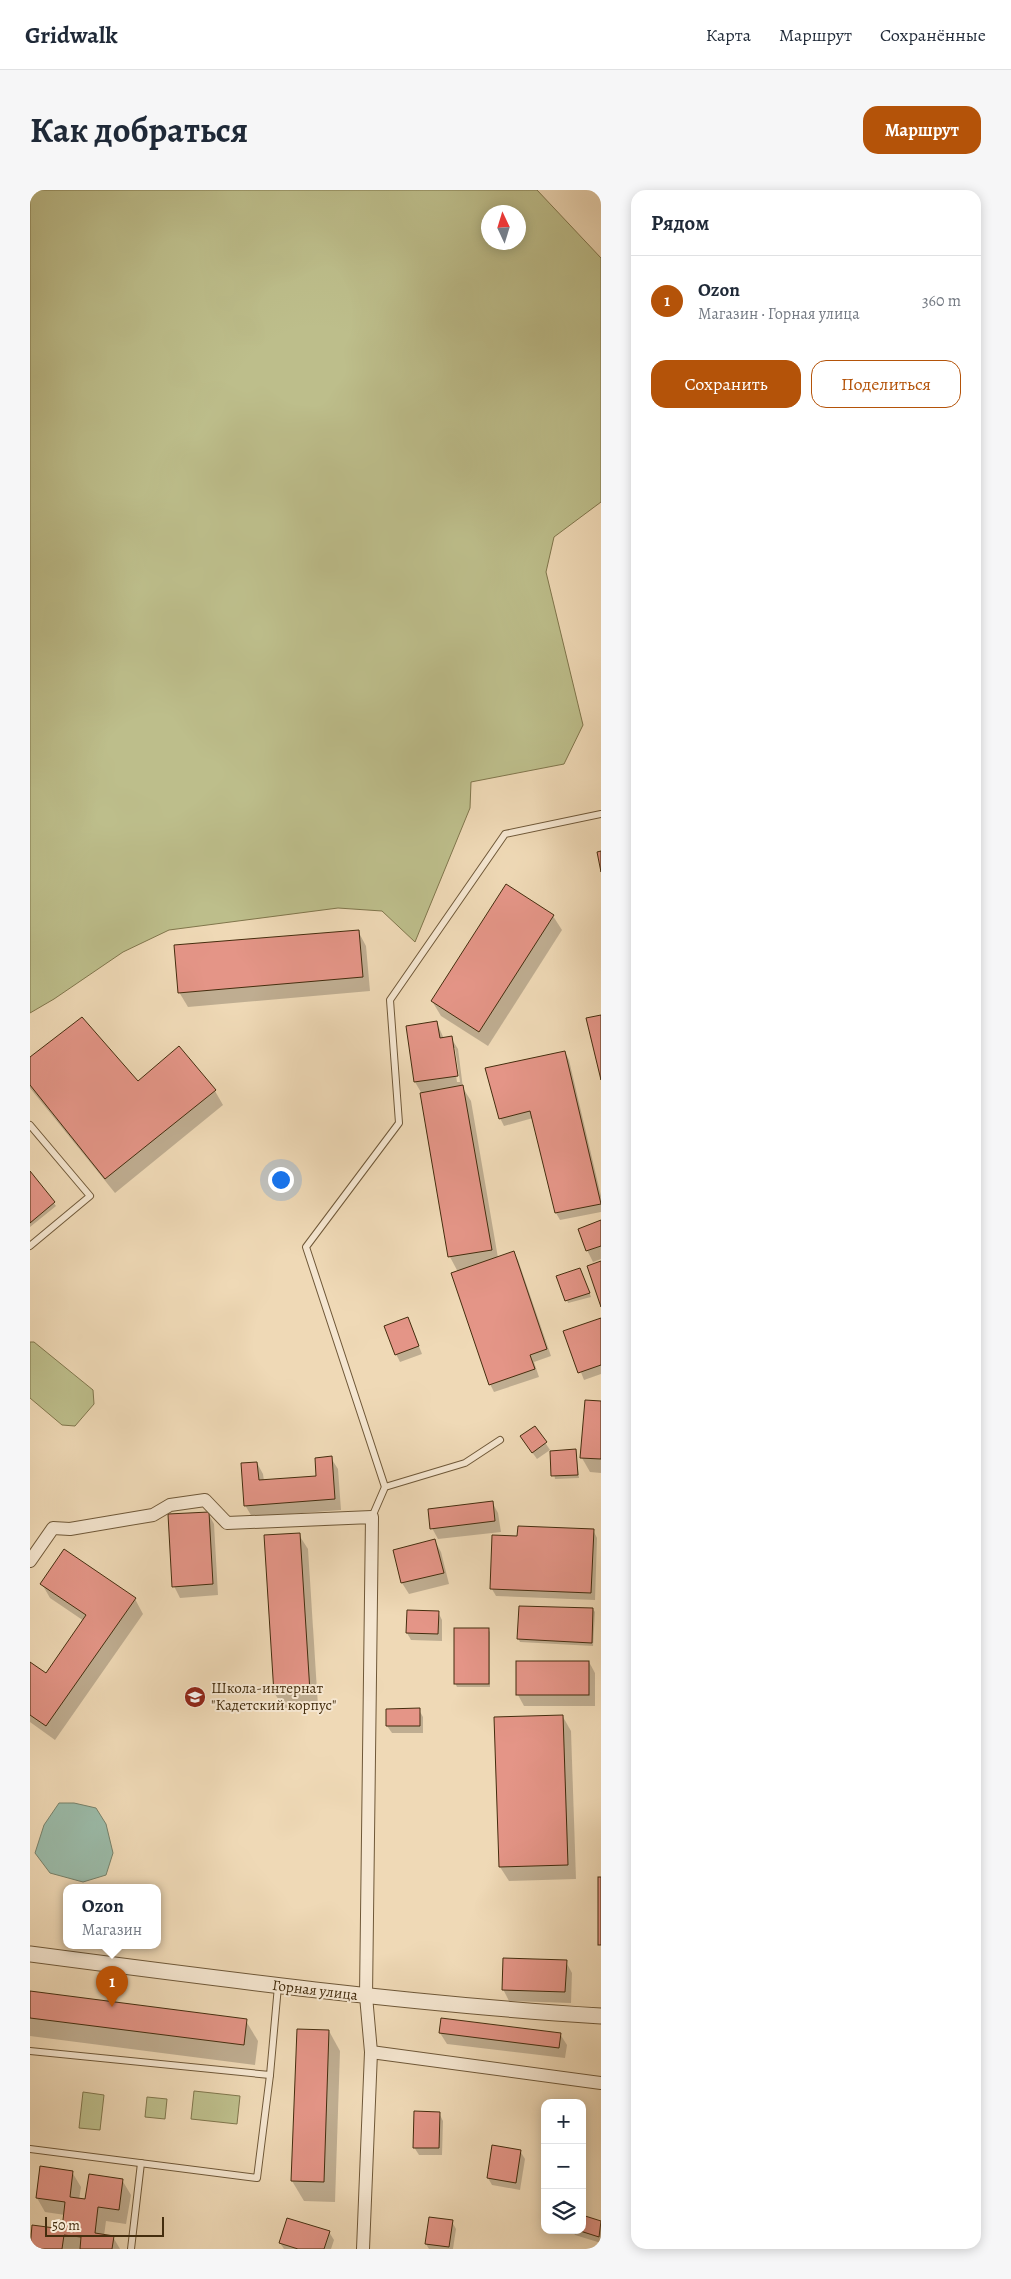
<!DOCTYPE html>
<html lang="ru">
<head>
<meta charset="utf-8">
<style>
  :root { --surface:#fff; --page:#f6f6f7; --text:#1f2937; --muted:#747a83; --line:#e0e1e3; --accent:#b45309 }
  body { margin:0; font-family:Alegreya,serif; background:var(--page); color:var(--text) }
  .controls { position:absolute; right:15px; bottom:15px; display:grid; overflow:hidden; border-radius:10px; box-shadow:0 2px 12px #0003 }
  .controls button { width:45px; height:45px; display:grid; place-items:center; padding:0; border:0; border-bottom:1px solid var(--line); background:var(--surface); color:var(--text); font:25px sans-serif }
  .compass { position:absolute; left:451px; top:15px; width:45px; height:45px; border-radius:50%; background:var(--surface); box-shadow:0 2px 12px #0003; rotate:356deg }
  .scale { position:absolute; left:15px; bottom:12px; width:119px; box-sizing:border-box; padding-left:5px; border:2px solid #442d0e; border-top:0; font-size:14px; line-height:18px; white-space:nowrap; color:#442d0e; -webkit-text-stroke:4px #f5e6d0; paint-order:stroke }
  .you { position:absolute; left:250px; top:989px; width:18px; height:18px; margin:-12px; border:4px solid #fff; border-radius:50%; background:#1a73e8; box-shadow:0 0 0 8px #1a73e833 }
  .badge { display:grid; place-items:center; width:32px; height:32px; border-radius:50%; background:var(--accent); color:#fff; font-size:16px; font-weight:700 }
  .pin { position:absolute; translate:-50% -41px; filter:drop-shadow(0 1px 2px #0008) }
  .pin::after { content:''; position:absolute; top:26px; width:18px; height:15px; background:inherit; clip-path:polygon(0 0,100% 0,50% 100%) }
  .popup { position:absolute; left:33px; top:1694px; width:98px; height:65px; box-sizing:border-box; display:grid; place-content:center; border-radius:10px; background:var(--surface); filter:drop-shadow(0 1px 4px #0005); font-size:16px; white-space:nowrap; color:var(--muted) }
  .popup b { font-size:19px; color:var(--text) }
  .popup::after { content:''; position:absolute; left:50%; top:100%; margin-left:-10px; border:10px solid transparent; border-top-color:var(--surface) }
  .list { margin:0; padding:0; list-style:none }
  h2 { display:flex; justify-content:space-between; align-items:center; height:65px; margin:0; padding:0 20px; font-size:21px }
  h2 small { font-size:16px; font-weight:400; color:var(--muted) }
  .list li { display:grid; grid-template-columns:32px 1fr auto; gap:15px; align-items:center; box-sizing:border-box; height:90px; padding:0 20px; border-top:1px solid var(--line) }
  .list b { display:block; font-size:19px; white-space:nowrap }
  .list p { margin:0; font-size:16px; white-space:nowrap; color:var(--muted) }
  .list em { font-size:16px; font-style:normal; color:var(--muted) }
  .actions { display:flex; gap:10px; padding:15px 20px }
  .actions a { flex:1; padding:11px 0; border:1px solid var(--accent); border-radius:15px; text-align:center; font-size:18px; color:var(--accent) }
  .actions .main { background:var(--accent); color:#fff }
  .icon { flex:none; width:28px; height:28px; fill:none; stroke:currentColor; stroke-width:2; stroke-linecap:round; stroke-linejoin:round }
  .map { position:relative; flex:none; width:571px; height:2059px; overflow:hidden; border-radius:15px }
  header { display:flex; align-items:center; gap:30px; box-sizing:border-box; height:70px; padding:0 25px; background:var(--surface); border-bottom:1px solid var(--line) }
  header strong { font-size:24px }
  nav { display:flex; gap:28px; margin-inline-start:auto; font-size:18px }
  .intro { display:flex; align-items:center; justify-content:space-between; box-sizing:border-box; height:120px; padding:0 30px }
  h1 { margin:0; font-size:35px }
  .button { padding:12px 22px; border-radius:15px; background:var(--accent); color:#fff; font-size:18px; font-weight:700 }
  main { display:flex; gap:30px; padding:0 30px }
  aside { flex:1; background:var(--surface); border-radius:15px; box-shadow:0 2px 12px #0003 }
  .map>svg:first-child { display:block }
</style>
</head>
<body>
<header>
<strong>Gridwalk</strong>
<nav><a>Карта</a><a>Маршрут</a><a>Сохранённые</a></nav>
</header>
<div class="intro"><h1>Как добраться</h1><a class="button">Маршрут</a></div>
<main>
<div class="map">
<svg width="571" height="2059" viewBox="0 0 571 2059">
  <rect width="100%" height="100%" fill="#efd9b6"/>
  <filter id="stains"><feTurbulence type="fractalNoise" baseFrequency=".004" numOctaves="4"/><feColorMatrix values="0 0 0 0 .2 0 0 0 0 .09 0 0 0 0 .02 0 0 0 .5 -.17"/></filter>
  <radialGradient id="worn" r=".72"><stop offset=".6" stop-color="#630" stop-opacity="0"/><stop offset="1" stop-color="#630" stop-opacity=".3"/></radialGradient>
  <!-- green -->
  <g fill="#bdbe8b" stroke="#80764c" fill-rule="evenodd">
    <path d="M0,0H507L571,68V312L524,347L516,382L553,535L534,574L441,592L440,618L385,752L352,721L308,718L139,740L93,762L24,809L0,823ZM488,22V52H458V22Z"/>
    <polygon points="0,1152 4,1152 63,1200 64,1214 45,1236 32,1235 0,1208"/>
    <polygon points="164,1901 210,1906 207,1934 161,1929"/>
    <polygon points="53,1902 74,1905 70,1940 49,1938"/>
    <polygon points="117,1907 137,1909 135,1929 115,1927"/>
  </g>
  <!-- water -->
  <polygon fill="#9bbba9" stroke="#78826b" points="29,1613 44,1613 66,1618 76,1634 83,1663 76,1685 53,1692 20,1683 5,1663 14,1635"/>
  <!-- shadow -->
  <g fill="#0003" fill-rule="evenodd">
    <polygon points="523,726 532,740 458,856 411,826 402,811"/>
    <polygon points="328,741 336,756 340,801 158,817 149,802"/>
    <path d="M407,833L414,849L421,848L428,859L433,898L441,911L468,1068L484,1063L488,1070L521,1166L504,1172L509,1187L464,1202L460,1194L428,1082L420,1067L392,904L385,892ZM422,858H425L430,892H427Z"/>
    <polygon points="535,862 539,870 571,1006 571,1022 530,1030 526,1023 503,928 474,936 470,928"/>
    <polygon points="0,869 108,893 185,901 193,915 85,1003 0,898"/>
    <polygon points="0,983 26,1016 0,1037"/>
    <polygon points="571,1032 571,1069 563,1072 557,1060"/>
    <polygon points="552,1083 561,1107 538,1113 537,1110"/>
    <polygon points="378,1128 392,1164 370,1172 366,1164"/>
    <polygon points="571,1130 571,1184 554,1190 535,1142"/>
    <polygon points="571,1212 571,1283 560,1282 552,1268"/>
    <polygon points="505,1237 520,1260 507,1269 496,1254"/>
    <polygon points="546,1261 549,1288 525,1289 521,1262"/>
    <polygon points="301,1268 308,1279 311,1320 222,1327 215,1315 227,1273 233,1284 234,1291 288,1287"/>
    <polygon points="462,1312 468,1323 471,1342 408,1349 402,1338"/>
    <polygon points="178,1323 184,1334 188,1405 150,1408 144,1396"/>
    <polygon points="563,1340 567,1348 565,1410 466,1406 462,1399 489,1348"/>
    <polygon points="269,1345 278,1359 288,1516 254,1518 245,1504"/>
    <polygon points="405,1351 411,1362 419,1394 379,1404 372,1393 364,1361"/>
    <polygon points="12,1394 105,1409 113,1424 25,1550 0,1532 0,1473 17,1485 54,1431 20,1408"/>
    <polygon points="563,1419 565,1422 563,1456 490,1452 488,1448"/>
    <polygon points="408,1422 412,1430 412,1451 381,1450 377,1443"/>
    <polygon points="458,1439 460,1442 460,1497 427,1497 425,1493"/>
    <polygon points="559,1472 565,1483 565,1516 494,1516 488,1505"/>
    <polygon points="389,1520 393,1527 393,1543 362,1543 357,1536"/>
    <polygon points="533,1527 541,1541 546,1689 479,1691 470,1677"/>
    <polygon points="536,1772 542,1783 541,1813 479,1811 473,1799"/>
    <polygon points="0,1802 216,1831 228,1851 225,1875 0,1846"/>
    <polygon points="299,1841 310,1861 305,2012 274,2011 262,1991"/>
    <polygon points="410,1843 530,1844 537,1855 535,1868 417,1854"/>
    <polygon points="409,1923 413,1931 412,1965 389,1965 384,1957"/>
    <polygon points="490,1961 495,1969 490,2000 462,1995 458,1988"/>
    <polygon points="42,1982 51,1997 49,2010 57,2010 92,1990 101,2005 96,2034 76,2031 74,2046 83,2047 90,2059 0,2059 3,2036 33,2040 35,2025 15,2022 7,2008"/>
    <polygon points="552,2026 571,2032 571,2053 545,2045 542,2040 552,2040"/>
    <polygon points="422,2032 426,2039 423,2059 399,2059 396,2054"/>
    <polygon points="299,2042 304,2050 301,2059 254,2059 250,2053"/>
  </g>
  <!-- building -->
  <g fill="#e49587" stroke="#442d0e">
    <polygon points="571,661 571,682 567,662"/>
    <polygon points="476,694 524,725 449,842 401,811"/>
    <polygon points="329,740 333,787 148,803 144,755"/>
    <polygon points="571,825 571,890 556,828"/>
    <polygon points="52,827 108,891 149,856 186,900 75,989 0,895 0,867"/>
    <polygon points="407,831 410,848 422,846 428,886 384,892 376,836"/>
    <polygon points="535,861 571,1014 525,1023 500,921 469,929 455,878"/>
    <polygon points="433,895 462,1060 418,1067 390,903"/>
    <polygon points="0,981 25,1012 0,1033"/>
    <polygon points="571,1030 571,1056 556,1061 548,1039"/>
    <polygon points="484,1061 517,1159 500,1165 505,1179 459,1195 421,1083"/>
    <polygon points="571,1071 571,1117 557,1076"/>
    <polygon points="550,1078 560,1103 535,1111 526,1086"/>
    <polygon points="378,1127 389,1156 365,1165 354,1136"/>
    <polygon points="571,1128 571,1175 548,1183 533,1141"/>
    <polygon points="555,1210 571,1211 571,1269 550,1268"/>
    <polygon points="505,1236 517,1252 502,1263 490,1246"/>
    <polygon points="546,1259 548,1285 521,1286 520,1261"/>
    <polygon points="302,1266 305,1309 214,1316 211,1273 227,1272 229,1290 286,1286 285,1268"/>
    <polygon points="463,1311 465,1331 400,1339 398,1319"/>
    <polygon points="179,1322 183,1394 142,1397 138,1324"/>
    <polygon points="488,1336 564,1339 561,1403 460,1399 462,1345 487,1346"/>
    <polygon points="270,1343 280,1502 244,1504 234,1345"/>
    <polygon points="405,1349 414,1383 371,1393 363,1360"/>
    <polygon points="34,1359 106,1408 16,1536 0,1525 0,1472 16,1483 56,1425 10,1394"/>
    <polygon points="489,1416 563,1418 562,1453 487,1449"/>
    <polygon points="377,1420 409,1421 408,1444 376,1443"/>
    <rect x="424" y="1438" width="35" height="56"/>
    <rect x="486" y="1471" width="73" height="34"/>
    <polygon points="390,1518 390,1536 356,1536 356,1519"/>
    <polygon points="533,1525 538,1675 469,1677 464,1527"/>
    <rect x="568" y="1687" width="3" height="68"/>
    <polygon points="473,1768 537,1770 535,1802 472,1800"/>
    <polygon points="0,1801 217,1829 214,1855 0,1828"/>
    <polygon points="411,1828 531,1843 529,1858 409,1843"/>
    <polygon points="267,1839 299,1840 294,1992 261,1991"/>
    <polygon points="384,1921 410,1922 409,1958 383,1958"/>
    <polygon points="462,1955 491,1960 486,1993 457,1988"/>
    <polygon points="10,1976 43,1981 40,2007 55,2009 59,1984 93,1989 89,2020 68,2017 65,2043 84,2046 82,2059 50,2059 51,2047 34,2045 32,2059 0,2059 2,2035 32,2039 35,2012 6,2008"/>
    <polygon points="552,2025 571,2031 569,2047 547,2040 552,2040"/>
    <polygon points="399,2027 423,2030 419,2057 395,2054"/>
    <polygon points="257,2028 300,2041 294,2059 268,2059 249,2053"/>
  </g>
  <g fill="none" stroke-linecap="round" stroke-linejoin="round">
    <!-- service casing -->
    <g stroke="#6f5838" stroke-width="8">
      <g id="service">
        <polyline points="0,935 60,1006 0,1056"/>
        <polyline points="355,1297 276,1057 369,933 360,810 475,644 571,624"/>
        <polyline points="342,1327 355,1297 435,1273 470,1250"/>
        <polyline points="0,1861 240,1885 248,1796"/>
        <polyline points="0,1959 227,1988 240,1885"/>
        <polyline points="101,2059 111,1973"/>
      </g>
    </g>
    <!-- minor casing -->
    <g stroke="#6f5838" stroke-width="14">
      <g id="minor">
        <polyline points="0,1371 23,1338 40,1339 123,1325 140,1315 175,1310 197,1333 342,1327 336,1806 341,1862 333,2059"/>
        <polyline points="341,1862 571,1893"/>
      </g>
    </g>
    <!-- tertiary casing -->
    <g stroke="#6f5838" stroke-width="17">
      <path id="tertiary" d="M0,1764C190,1789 380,1814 571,1826"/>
    </g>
    <!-- service -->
    <use href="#service" stroke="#f5e6d0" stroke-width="6"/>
    <!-- minor -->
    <use href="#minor" stroke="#f5e6d0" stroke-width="12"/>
    <!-- tertiary -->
    <use href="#tertiary" stroke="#f5e6d0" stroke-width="15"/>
  </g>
  <!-- icons -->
  <defs>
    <g id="school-disc" transform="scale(1.125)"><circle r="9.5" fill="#8f2418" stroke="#f5e6d0"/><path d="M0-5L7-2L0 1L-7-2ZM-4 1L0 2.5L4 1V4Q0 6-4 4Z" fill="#fff"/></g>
  </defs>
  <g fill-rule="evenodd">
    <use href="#school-disc" x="165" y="1507"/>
  </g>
  <g text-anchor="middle" stroke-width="4" stroke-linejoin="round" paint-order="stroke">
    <!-- poi labels -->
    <g font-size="15" fill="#442d0e" stroke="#f5e6d0" text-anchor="start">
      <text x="181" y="1503">Школа-интернат<tspan x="181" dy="17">"Кадетский корпус"</tspan></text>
    </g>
    <!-- street labels -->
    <g font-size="15" fill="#442d0e" stroke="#f5e6d0">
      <text transform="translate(285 1800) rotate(7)" y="5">Горная улица</text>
    </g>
  </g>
  <rect width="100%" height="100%" filter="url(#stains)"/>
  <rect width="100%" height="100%" fill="url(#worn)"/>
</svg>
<div class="controls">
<button>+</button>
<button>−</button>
<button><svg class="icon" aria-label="layers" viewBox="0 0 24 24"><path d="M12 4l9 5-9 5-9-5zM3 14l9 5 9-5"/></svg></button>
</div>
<svg class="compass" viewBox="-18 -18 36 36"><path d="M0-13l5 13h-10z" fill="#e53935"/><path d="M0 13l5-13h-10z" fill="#747a83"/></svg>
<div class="scale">50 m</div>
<div class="you"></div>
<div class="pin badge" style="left:82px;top:1817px">1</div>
<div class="popup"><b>Ozon</b>Магазин</div>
</div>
<aside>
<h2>Рядом<small></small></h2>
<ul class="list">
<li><span class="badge">1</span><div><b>Ozon</b><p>Магазин · Горная улица</p></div><em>360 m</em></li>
</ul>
<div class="actions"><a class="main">Сохранить</a><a>Поделиться</a></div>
</aside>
</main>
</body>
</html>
